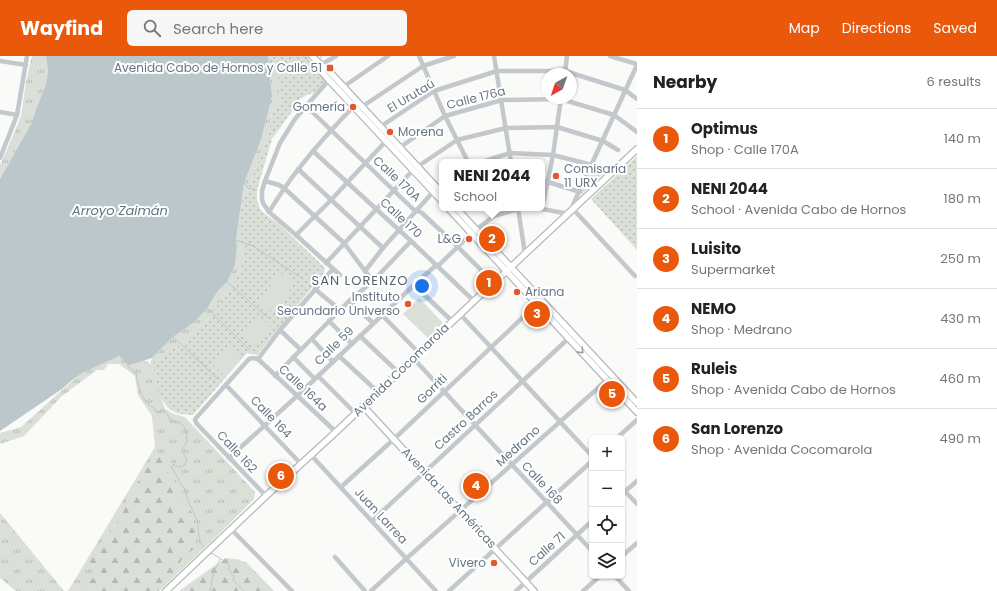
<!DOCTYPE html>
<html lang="en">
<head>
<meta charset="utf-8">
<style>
  :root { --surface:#fff; --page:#f6f6f6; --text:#222; --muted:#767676; --line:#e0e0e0; --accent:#ea580c }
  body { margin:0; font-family:Poppins,sans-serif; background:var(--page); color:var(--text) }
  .controls { position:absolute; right:12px; bottom:12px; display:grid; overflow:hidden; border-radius:6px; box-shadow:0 1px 3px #0004 }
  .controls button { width:36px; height:36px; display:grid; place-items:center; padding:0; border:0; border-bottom:1px solid var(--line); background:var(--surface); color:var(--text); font:20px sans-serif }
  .compass { position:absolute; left:541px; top:12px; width:36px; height:36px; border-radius:50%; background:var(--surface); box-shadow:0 1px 3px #0004; rotate:220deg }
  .you { position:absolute; left:422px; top:230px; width:14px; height:14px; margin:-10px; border:3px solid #fff; border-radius:50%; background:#1a73e8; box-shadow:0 0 0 6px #1a73e833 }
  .badge { display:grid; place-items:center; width:26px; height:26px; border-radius:50%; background:var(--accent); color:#fff; font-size:13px; font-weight:700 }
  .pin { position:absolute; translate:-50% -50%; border:2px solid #fff; box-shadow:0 1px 4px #0006 }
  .popup { position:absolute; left:439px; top:103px; width:106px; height:52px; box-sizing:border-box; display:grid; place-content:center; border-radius:6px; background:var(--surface); filter:drop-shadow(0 1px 3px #0005); font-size:13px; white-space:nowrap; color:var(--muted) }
  .popup b { font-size:15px; color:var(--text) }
  .popup::after { content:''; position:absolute; left:50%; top:100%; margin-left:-8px; border:8px solid transparent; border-top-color:var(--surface) }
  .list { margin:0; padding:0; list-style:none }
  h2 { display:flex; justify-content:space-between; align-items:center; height:52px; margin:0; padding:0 16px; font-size:17px }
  h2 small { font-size:13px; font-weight:400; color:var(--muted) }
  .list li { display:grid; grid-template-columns:26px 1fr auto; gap:12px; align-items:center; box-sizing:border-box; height:60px; padding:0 16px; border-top:1px solid var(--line) }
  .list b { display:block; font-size:15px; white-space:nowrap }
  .list p { margin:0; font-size:13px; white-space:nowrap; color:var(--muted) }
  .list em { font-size:13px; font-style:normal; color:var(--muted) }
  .icon { flex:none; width:22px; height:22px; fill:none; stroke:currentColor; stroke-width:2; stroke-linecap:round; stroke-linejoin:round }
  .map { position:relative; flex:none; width:637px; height:535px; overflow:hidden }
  header { display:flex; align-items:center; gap:24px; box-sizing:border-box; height:56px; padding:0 20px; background:var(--accent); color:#fff }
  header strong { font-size:19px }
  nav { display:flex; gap:22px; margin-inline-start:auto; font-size:14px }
  .search { width:280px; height:36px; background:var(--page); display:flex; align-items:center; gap:10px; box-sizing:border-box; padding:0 14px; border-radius:6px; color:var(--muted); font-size:15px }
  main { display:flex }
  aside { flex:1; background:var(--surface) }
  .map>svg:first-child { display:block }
</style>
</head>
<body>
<header>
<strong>Wayfind</strong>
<div class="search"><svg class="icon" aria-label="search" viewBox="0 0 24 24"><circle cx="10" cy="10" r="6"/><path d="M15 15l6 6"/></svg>Search here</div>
<nav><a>Map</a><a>Directions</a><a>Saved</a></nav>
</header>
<main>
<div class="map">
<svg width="637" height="535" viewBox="0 0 637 535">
  <defs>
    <pattern id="grass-tufts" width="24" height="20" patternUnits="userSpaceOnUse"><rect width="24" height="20" fill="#dadfd7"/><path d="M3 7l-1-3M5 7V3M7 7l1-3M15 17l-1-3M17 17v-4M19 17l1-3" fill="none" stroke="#b4b9b4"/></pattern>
    <pattern id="forest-firs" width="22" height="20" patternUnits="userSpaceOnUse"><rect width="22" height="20" fill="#dadfd7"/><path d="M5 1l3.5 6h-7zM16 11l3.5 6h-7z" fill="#b4b9b4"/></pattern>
    <pattern id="park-dots" width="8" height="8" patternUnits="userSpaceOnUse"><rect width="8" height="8" fill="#dadfd7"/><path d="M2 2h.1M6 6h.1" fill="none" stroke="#b4b9b4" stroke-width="1.8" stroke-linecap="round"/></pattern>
  </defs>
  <rect width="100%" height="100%" fill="#fafaf8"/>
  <!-- grass -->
  <g fill="url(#grass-tufts)">
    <polygon points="32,0 46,0 48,14 46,28 37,51 31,68 0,123 0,109 12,82 21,60 26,26"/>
    <polygon points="268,0 271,0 276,11 281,45 272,56 269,77 241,151 243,189 242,209 234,227 209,261 181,288 151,308 153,310 155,317 158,320 158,333 165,353 174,358 185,361 255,436 254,443 215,482 159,535 68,535 155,391 152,360 138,339 135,320 119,308 108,308 104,314 97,314 62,340 24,380 0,388 0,377 21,371 98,302 135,299 151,308 152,302 173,281 193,267 207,253 217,236 227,226 235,209 237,191 236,184 244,127 261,84 272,40"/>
    <polygon points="0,457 64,535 16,535 0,522"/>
  </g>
  <!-- forest -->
  <g fill="url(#forest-firs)">
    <path d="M153,396L172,403L167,415L183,436L177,444L179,448L190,453C196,465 194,477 197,490L182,503L172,520L153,535H85L81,531L96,520L98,514L92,512L90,505L101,487L115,471L130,438L149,409Z"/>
    <polygon points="226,502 237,503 247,507 274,535 179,535 217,508"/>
  </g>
  <!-- park -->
  <g fill="url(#park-dots)">
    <path d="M271,0H307L314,12L326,24L316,36L307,39L300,43L295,48L293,54L272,83L257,134V144L260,153L265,158L278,167L325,212L324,217L257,299L247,297L193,359C176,358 170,357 161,342C159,338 159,334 156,330L158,320L155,317L153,310L151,308L181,288L209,261L234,227L242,209L243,189L241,185V151L269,77L272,56L281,45L276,11Z"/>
    <polygon points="637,100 637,194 591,143"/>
    <polygon points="595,109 605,115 582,138 581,137"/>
  </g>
  <!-- pitch -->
  <g fill="#dadfd7">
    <polygon points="279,216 295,227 275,257 259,247"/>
    <polygon points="419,242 443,267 428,282 403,258"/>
    <polygon points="258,259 272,271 256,290 242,278"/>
    <polygon points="228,290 240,301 223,319 212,308"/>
  </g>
  <!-- water -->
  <polygon fill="#bbc7cb" points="46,0 268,0 272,40 261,84 244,127 236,184 237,191 235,209 227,226 217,236 207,253 193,267 173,281 152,302 129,309 119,300 82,317 71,325 62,333 0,375 0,123 31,68 37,51 46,28 48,14"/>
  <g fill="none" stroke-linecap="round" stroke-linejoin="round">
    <!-- stream -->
    <g stroke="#bbc7cb" stroke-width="1">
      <polyline points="303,0 316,12 319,17"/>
      <polyline points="321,0 321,2"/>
      <polyline points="321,19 324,24"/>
      <polyline points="244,127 248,132 257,134"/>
      <polyline points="236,184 253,190 300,221"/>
      <polyline points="227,226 232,230 268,262"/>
      <polyline points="207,253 212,257 249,293"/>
      <polyline points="173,281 217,322"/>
      <path d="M127,306L128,310L136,317L138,328L142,339L146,346L155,353V355L158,357L163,353C170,358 167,366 177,367L179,366C186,370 187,378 187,386C180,395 182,395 187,404L185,409C180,411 177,412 174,408L171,411C177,417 179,429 186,434C185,443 194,455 197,465C200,474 196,480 203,490"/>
      <polyline points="211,497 220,502 230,510 228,513 234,521 233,524 244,535"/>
      <polyline points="210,535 214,515 220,503"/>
    </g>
    <!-- major casing -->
    <g stroke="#b5babe" stroke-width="8">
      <g id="major">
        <polyline points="312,0 320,8 328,14 442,137"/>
        <polyline points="320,8 322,16 329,24 442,145"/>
        <polyline points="448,152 637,356"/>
        <polyline points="456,152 637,347"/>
        <polyline points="363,350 534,535"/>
        <polyline points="166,535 266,440 336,376 474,245 511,211 637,93"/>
      </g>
    </g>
    <!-- minor -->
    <g stroke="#c3c8cc" stroke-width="4.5">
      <polyline points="419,0 445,60 468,106"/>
      <polyline points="494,0 511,106"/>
      <polyline points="610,0 637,8"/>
      <polyline points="0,5 26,9"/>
      <polyline points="320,8 324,7 336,0"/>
      <polyline points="565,16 567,0"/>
      <polyline points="329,24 306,50 295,63 280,87 265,125 262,135 262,143 263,147 269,156 296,179 340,219"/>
      <polyline points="343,31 388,0"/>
      <polyline points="306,50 413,153 422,157 458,191 494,227"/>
      <polyline points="360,52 423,10 454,0"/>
      <polyline points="0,56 17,59"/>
      <polyline points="380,71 434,35 497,15 565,15 625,34 637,43"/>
      <polyline points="397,91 399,92 445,60 502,44 561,43 614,59 637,76"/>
      <polyline points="313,95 411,185 474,245"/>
      <polyline points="0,102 17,59 27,0"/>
      <polyline points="482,106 510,97 553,99 592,109"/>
      <polyline points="420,109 457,84 506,72 557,71 603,85 618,94"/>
      <polyline points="298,113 383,192"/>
      <polyline points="265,125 279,129 284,132 344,187 365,215 373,225"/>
      <polyline points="542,125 548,126 580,136"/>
      <polyline points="490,152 494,160"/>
      <polyline points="518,152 525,198"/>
      <polyline points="542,153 553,99 561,42"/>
      <path d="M269,156C274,148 279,140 284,133C304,103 329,76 354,50"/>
      <polyline points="296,179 331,144 386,85"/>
      <polyline points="326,207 413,114"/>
      <polyline points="365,215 383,192 433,136 442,129"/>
      <polyline points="635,220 573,153 572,151 637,9"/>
      <polyline points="414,229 452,265"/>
      <polyline points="315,233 340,254"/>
      <polyline points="349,245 373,267"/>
      <polyline points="460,258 592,400"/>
      <polyline points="382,259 419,297"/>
      <polyline points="329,265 352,288"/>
      <polyline points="280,274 301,294"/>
      <polyline points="360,280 398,316"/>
      <polyline points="312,283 333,306"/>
      <polyline points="339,300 378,336"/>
      <polyline points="293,301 315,323"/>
      <polyline points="413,302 592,495"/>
      <polyline points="258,303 253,302 249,303 196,362 195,364 197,368 266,440"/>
      <polyline points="258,303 280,274 333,213"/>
      <polyline points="258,303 336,376"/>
      <polyline points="275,320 349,245 373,225 411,185"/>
      <polyline points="318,320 355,357"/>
      <polyline points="226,329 301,408"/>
      <polyline points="617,382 637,364"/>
      <polyline points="311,399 436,535"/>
      <polyline points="229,402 297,340 414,229 434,211 440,208 473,176 494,160 518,153 530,152 542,153 564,157 567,159"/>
      <polyline points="341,431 394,383 537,248"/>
      <polyline points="622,432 637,448"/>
      <polyline points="622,438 637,425"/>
      <polyline points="372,465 570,281"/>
      <polyline points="231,473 292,535"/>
      <polyline points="622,500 637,487"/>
      <polyline points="335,501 365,535"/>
      <polyline points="615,520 629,535"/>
      <polyline points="371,535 407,502 607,324"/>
      <polyline points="449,535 592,405"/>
      <polyline points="516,535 592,465"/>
      <polyline points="583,535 600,520"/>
    </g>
    <!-- major -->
    <use href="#major" stroke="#fff" stroke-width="5.5"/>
  </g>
  <!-- one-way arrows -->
  <defs><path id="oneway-chevron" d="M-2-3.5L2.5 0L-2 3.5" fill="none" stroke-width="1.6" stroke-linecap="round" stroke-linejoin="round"/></defs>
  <use stroke="#939fa8" href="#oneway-chevron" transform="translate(581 295) rotate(47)"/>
  <!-- markers -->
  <g fill="#e4572e" stroke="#fff" stroke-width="1.5">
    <rect x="326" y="8" width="8" height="8" rx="2"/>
    <circle cx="353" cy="51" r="4"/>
    <circle cx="390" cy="76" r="4"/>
    <circle cx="556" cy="120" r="4"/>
    <circle cx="469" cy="183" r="4"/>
    <circle cx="517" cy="236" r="4"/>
    <circle cx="408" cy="248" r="4"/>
    <circle cx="494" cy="507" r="4"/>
  </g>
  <g text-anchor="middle" stroke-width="4" stroke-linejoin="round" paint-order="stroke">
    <!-- poi labels -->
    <g font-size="12" fill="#657683" stroke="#fff" text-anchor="end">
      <text x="322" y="16">Avenida Cabo de Hornos y Calle 51</text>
      <text x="345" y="55">Gomería</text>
      <text x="398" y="80" text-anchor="start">Morena</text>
      <text x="564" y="117" text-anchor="start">Comisaría<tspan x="564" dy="14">11 URX</tspan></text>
      <text x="461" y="187">L&amp;G</text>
      <text x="525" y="240" text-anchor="start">Ariana</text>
      <text x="400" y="245">Instituto<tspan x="400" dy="14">Secundario Universo</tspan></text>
      <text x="486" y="511">Vivero</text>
    </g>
    <!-- street labels -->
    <g font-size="12" fill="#657683" stroke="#fff">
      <text transform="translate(411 40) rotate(-31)" y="4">El Urutaú</text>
      <text transform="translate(476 42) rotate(-14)" y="4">Calle 176a</text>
      <text transform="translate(397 123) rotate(43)" y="4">Calle 170A</text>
      <text transform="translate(401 162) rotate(43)" y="4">Calle 170</text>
      <text transform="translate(334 290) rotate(-44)" y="4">Calle 59</text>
      <text transform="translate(401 314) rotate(-44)" y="4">Avenida Cocomarola</text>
      <text transform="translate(303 332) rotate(43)" y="4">Calle 164a</text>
      <text transform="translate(432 333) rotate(-44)" y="4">Gorriti</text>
      <text transform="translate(271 361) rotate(46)" y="4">Calle 164</text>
      <text transform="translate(466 364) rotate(-43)" y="4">Castro Barros</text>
      <text transform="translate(518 390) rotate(-42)" y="4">Medrano</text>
      <text transform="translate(237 396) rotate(47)" y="4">Calle 162</text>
      <text transform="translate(542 427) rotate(47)" y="4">Calle 168</text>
      <text transform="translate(449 442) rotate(47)" y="4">Avenida Las Américas</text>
      <text transform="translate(381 460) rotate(47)" y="4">Juan Larrea</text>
      <text transform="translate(547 493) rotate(-42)" y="4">Calle 71</text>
    </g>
    <!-- water labels -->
    <g font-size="13" font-style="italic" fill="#60757c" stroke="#fff">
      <text x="120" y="159">Arroyo Zaimán</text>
    </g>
    <!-- neighbourhood labels -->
    <g font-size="13" letter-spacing="1" fill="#57646e" stroke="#fff">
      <text x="360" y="229">SAN LORENZO</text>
    </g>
  </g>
</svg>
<div class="controls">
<button>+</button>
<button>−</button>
<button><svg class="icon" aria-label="locate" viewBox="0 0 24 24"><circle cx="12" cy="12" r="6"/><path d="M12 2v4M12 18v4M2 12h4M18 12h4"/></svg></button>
<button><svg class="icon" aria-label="layers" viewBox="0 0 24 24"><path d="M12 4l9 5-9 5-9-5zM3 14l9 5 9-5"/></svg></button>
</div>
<svg class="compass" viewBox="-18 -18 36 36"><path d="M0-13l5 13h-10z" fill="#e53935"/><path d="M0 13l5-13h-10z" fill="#767676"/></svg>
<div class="you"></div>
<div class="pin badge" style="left:489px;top:227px">1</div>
<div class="pin badge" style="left:492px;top:183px">2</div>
<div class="popup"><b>NENI 2044</b>School</div>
<div class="pin badge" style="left:537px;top:258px">3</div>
<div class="pin badge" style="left:476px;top:430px">4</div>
<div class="pin badge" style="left:612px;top:338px">5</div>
<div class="pin badge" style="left:281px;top:420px">6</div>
</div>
<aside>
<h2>Nearby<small>6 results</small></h2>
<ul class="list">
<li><span class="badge">1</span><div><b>Optimus</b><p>Shop · Calle 170A</p></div><em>140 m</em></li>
<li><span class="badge">2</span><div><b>NENI 2044</b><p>School · Avenida Cabo de Hornos</p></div><em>180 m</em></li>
<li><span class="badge">3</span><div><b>Luisito</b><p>Supermarket</p></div><em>250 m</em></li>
<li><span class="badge">4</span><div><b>NEMO</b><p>Shop · Medrano</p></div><em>430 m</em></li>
<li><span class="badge">5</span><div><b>Ruleis</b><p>Shop · Avenida Cabo de Hornos</p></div><em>460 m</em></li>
<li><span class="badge">6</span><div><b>San Lorenzo</b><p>Shop · Avenida Cocomarola</p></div><em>490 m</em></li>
</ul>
</aside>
</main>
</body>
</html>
